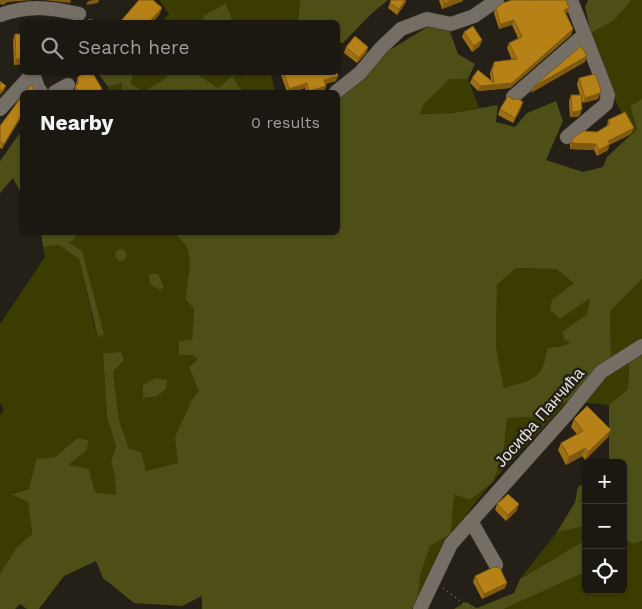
<!DOCTYPE html>
<html lang="en">
<head>
<meta charset="utf-8">
<style>
  :root { --surface:#1b1711; --page:#24201a; --text:#f1f3f6; --muted:#a09f9f; --line:#393631 }
  body { margin:0; font-family:"Work Sans",sans-serif; background:var(--page); color:var(--text) }
  .controls { position:absolute; right:15px; bottom:15px; display:grid; overflow:hidden; border-radius:8px; box-shadow:0 1px 4px #0004 }
  .controls button { width:45px; height:45px; display:grid; place-items:center; padding:0; border:0; border-bottom:1px solid var(--line); background:var(--surface); color:var(--text); font:25px sans-serif }
  .list { margin:0; padding:0; list-style:none }
  h2 { display:flex; justify-content:space-between; align-items:center; height:65px; margin:0; padding:0 20px; font-size:21px }
  h2 small { font-size:16px; font-weight:400; color:var(--muted) }
  .icon { flex:none; width:28px; height:28px; fill:none; stroke:currentColor; stroke-width:2; stroke-linecap:round; stroke-linejoin:round }
  .map { position:relative; flex:none; width:642px; height:609px; overflow:hidden }
  .search { position:absolute; background:var(--surface); box-shadow:0 1px 4px #0004; left:20px; top:20px; width:320px; height:55px; display:flex; align-items:center; gap:12px; box-sizing:border-box; padding:0 18px; border-radius:8px; color:var(--muted); font-size:19px }
  .panel { position:absolute; background:var(--surface); box-shadow:0 1px 4px #0004; left:20px; top:90px; width:320px; height:145px; border-radius:8px }
  .map>svg:first-child { display:block }
</style>
</head>
<body>
<div class="map">
<svg width="642" height="609" viewBox="0 0 642 609">
  <rect width="100%" height="100%" fill="#241f17"/>
  <!-- green -->
  <g fill="#3b3c00">
    <polygon points="159,0 300,0 298,22 233,22 226,3 203,16 204,22 161,22 169,14"/>
    <polygon points="632,0 642,0 642,99 630,106 637,129 633,133 608,88 591,33 613,21"/>
    <polygon points="133,73 164,73 169,77 143,92 131,83"/>
    <polygon points="196,73 232,73 232,76 271,73 275,92 243,92 232,76 218,88"/>
    <polygon points="450,79 468,79 479,108 452,113 420,114 424,104"/>
    <polygon points="122,83 121,92 106,92 108,87"/>
    <polygon points="75,233 175,233 187,247 190,264 185,299 194,309 192,341 179,355 192,355 198,359 189,367 200,391 193,398 178,463 146,471 129,449 119,420 113,372 124,360 121,352 103,353 107,418 116,446 111,461 115,477 116,495 95,492 89,469 67,465 87,450 77,438 55,457 36,459 29,489 12,493 28,502 32,534 16,548 0,574 0,415 4,410 0,403 0,324 45,257 43,247 59,245 79,259 97,337 82,251 68,243 75,238"/>
    <path d="M516,268L556,269L575,283L590,298L587,314L563,331L571,343L563,346L547,348C542,381 533,379 504,388L496,347L497,285Z"/>
    <polygon points="642,279 642,353 629,362 628,389 609,405 568,401 493,481 451,534 418,596 420,576 430,546 451,534 454,493 504,450 507,418 532,417 611,358 610,310"/>
    <polygon points="586,526 586,540 520,579 557,532"/>
    <polygon points="623,538 633,544 642,541 642,609 504,609 585,572 586,569 586,590 623,590"/>
  </g>
  <!-- forest -->
  <g fill="#4d4f17" fill-rule="evenodd">
    <polygon points="300,0 388,0 371,14 343,43 338,43 338,22 298,22"/>
    <polygon points="588,0 632,0 613,21 591,33 585,7"/>
    <polygon points="226,3 233,22 204,22 203,16"/>
    <path d="M429,26L449,29L458,54L475,64L468,79H450L424,104L420,114L452,113L498,105L496,122L515,127L527,113L556,101L563,121L546,160L583,172L603,167L607,157L637,129L630,106L642,99V279L610,311L611,358L568,401L532,417L507,418L504,450L493,482L470,500L454,494L451,534L430,546L420,576L418,596L412,609H202V596L182,606L134,603L103,578L96,561L64,576L39,609H27L20,604L15,609H0V574L16,548L32,534L28,502L11,494L29,489L36,459L55,457L77,438L88,440L87,450L68,465L89,469L95,492L116,495L115,477L111,461L116,446L107,418L103,353L121,352L124,360L113,372L119,420L129,449L141,452L146,471L178,463L175,437L193,398L199,391L189,367L198,359L192,355H179V341L192,340L194,309L185,299L190,264L187,247L175,233L338,232V92H329L388,51ZM516,268L556,269L574,283L552,300L550,310L560,319L590,298L587,314L563,331L564,339L570,343L563,346L547,348C542,381 533,379 504,388L496,347L497,285Z"/>
    <polygon points="98,73 133,73 131,83 143,92 168,77 164,73 196,73 218,88 232,76 232,73 259,73 232,76 243,92 195,92 189,89 186,92 121,92 122,83 108,87"/>
    <polygon points="22,130 22,195 13,178 0,193 0,161"/>
    <polygon points="41,233 75,233 75,238 69,243 82,251 104,334 98,337 79,259 59,245 43,247"/>
    <circle cx="121" cy="255" r="6"/>
    <polygon points="149,274 158,274 164,287 160,290 150,284"/>
    <polygon points="642,353 642,541 633,544 623,538 623,463 607,463 609,461 609,405 628,389 629,362"/>
    <polygon points="156,378 167,380 166,389 156,396 143,398 143,385"/>
    <polygon points="586,481 586,526 557,532 575,502 578,487"/>
    <polygon points="586,540 585,572 504,609 454,609 466,602 477,608 514,593 520,579"/>
  </g>
  <g fill="none" stroke-linecap="round" stroke-linejoin="round">
    <!-- minor casing -->
    <g stroke="#3d3833" stroke-width="15">
      <g id="minor">
        <path d="M0,15C30,5 49,7 79,14"/>
        <polyline points="33,74 38,88 41,92"/>
        <polyline points="55,92 68,85"/>
        <polyline points="336,92 360,73 381,48 401,29 427,19 451,24 474,16 497,0"/>
        <polyline points="513,97 584,35"/>
        <polyline points="0,109 34,72"/>
        <polyline points="567,137 606,104 608,95 571,0"/>
        <polyline points="471,521 496,565"/>
        <polyline points="420,609 451,544 567,414 601,372 642,346"/>
      </g>
    </g>
    <!-- path -->
    <polyline stroke="#645f58" stroke-width="2" stroke-dasharray="1 4" stroke-linecap="butt" points="443,588 471,609"/>
    <!-- minor -->
    <use href="#minor" stroke="#746e64" stroke-width="14"/>
  </g>
  <!-- wall -->
  <g fill="#9d6f14">
    <polygon points="439,0 463,0 463,1 442,9"/>
    <polygon points="532,1 569,8 567,13 565,13 573,29 571,35 510,88 478,91 470,83 472,78 491,81 490,73 494,62 512,60 507,48 509,43 518,38 512,25 499,29 494,13 496,8"/>
    <polygon points="406,2 397,15 388,8 390,3"/>
    <polygon points="464,32 480,46 472,52 462,37"/>
    <polygon points="15,34 22,64 14,65 13,40"/>
    <polygon points="346,47 368,47 366,53 357,63 344,53"/>
    <polygon points="280,72 304,72 336,81 325,84 324,92 306,92 305,88 292,92 287,92"/>
    <polygon points="78,77 102,89 101,92 74,92"/>
    <polygon points="579,78 600,93 598,99 583,103 581,98 580,115 577,117 570,117 569,101 571,95 580,95 577,84"/>
    <polygon points="22,96 2,149 0,148 0,126"/>
    <polygon points="512,99 521,108 513,123 498,115 500,109"/>
    <polygon points="608,120 631,134 609,145 608,150 597,156 594,150 570,149 570,145 572,139 597,132 607,126"/>
    <polygon points="574,419 608,437 585,460 582,456 566,465 558,450 561,443 577,434 571,427"/>
    <polygon points="497,504 517,510 506,521 495,510"/>
    <polygon points="475,576 507,583 505,588 482,599 473,582"/>
  </g>
  <!-- shaded-wall -->
  <g fill="#7f5a10">
    <polygon points="0,0 33,0 8,2 3,5 0,4"/>
    <polygon points="44,0 71,0 70,3"/>
    <polygon points="93,0 99,0 98,3 86,5 88,1"/>
    <polygon points="405,0 406,0 406,2 397,15 399,9"/>
    <polygon points="453,0 463,0 463,1 442,9 444,3"/>
    <polygon points="162,8 159,15 153,22 149,22"/>
    <polygon points="569,8 567,13 562,15 564,10"/>
    <polygon points="514,20 512,25 499,29 500,24"/>
    <polygon points="573,29 571,35 510,88 478,91 480,86 512,83"/>
    <polygon points="482,40 480,46 472,52 474,46"/>
    <polygon points="368,47 366,53 357,63 359,58"/>
    <polygon points="587,56 585,62 531,93 533,87"/>
    <polygon points="16,59 22,59 22,64 14,65"/>
    <polygon points="338,76 336,81 322,85 324,80"/>
    <polygon points="307,83 305,88 292,92 288,92 289,89"/>
    <polygon points="6,86 4,91 0,95 0,92"/>
    <polygon points="326,86 324,92 309,92 309,91"/>
    <polygon points="600,93 598,99 583,103 585,98"/>
    <polygon points="523,102 521,108 513,123 515,118"/>
    <polygon points="582,109 580,115 577,117 570,117 572,112"/>
    <polygon points="22,114 22,116 2,149 4,144"/>
    <polygon points="634,128 631,134 609,145 608,150 597,156 599,150 608,141"/>
    <polygon points="572,143 596,144 594,150 570,149"/>
    <polygon points="611,430 608,437 585,460 588,452"/>
    <polygon points="585,448 582,456 566,465 569,457"/>
    <polygon points="519,504 517,510 506,521 508,515"/>
    <polygon points="507,583 505,588 482,599 484,594"/>
  </g>
  <!-- building -->
  <g fill="#b68117" stroke="#7f5a10">
    <polygon points="139,0 153,0 162,8 149,22 120,22"/>
    <polygon points="391,0 405,0 399,9 390,3"/>
    <polygon points="443,0 453,0 444,3"/>
    <polygon points="512,0 531,0 532,1 533,0 566,0 569,8 564,10 573,29 512,83 480,86 472,78 478,70 494,83 492,68 494,67 494,62 517,59 509,43 522,37 514,20 500,24 496,8 503,3"/>
    <polygon points="89,19 99,22 88,22"/>
    <polygon points="473,26 482,40 474,46 464,32"/>
    <polygon points="15,34 22,34 22,59 16,59"/>
    <polygon points="355,36 368,47 359,58 346,47"/>
    <polygon points="581,46 587,56 533,87"/>
    <polygon points="86,72 92,72 102,89 97,92 79,92 75,86 78,84 78,77"/>
    <polygon points="284,72 337,72 338,76 324,80 326,86 309,91 307,83 289,89"/>
    <polygon points="595,74 601,90 600,93 585,98 579,78"/>
    <polygon points="0,81 6,86 0,92"/>
    <polygon points="31,85 36,92 25,92"/>
    <polygon points="571,95 581,95 582,109 579,111 572,112"/>
    <polygon points="22,96 22,114 4,144 0,142 0,126 14,107"/>
    <polygon points="508,96 512,99 518,99 523,102 515,118 500,109"/>
    <polygon points="625,112 634,128 608,141 610,144 599,150 596,144 572,143 572,139 583,131 597,132 610,124 608,120"/>
    <polygon points="587,406 611,430 588,452 585,448 569,457 561,443 583,431 574,419"/>
    <polygon points="508,494 519,504 508,515 497,504"/>
    <polygon points="494,567 500,568 507,583 484,594 475,576"/>
  </g>
  <g text-anchor="middle" stroke-width="5" stroke-linejoin="round" paint-order="stroke">
    <!-- street labels -->
    <g font-size="16" fill="#e5e1dc" stroke="#241f17">
      <text transform="translate(539 417) rotate(-49)" y="6">Јосифа Панчића</text>
    </g>
  </g>
</svg>
<div class="controls">
<button>+</button>
<button>−</button>
<button><svg class="icon" aria-label="locate" viewBox="0 0 24 24"><circle cx="12" cy="12" r="6"/><path d="M12 2v4M12 18v4M2 12h4M18 12h4"/></svg></button>
</div>
<div class="search"><svg class="icon" aria-label="search" viewBox="0 0 24 24"><circle cx="10" cy="10" r="6"/><path d="M15 15l6 6"/></svg>Search here</div>
<section class="panel">
<h2>Nearby<small>0 results</small></h2>
<ul class="list">
</ul>
</section>
</div>
</body>
</html>
